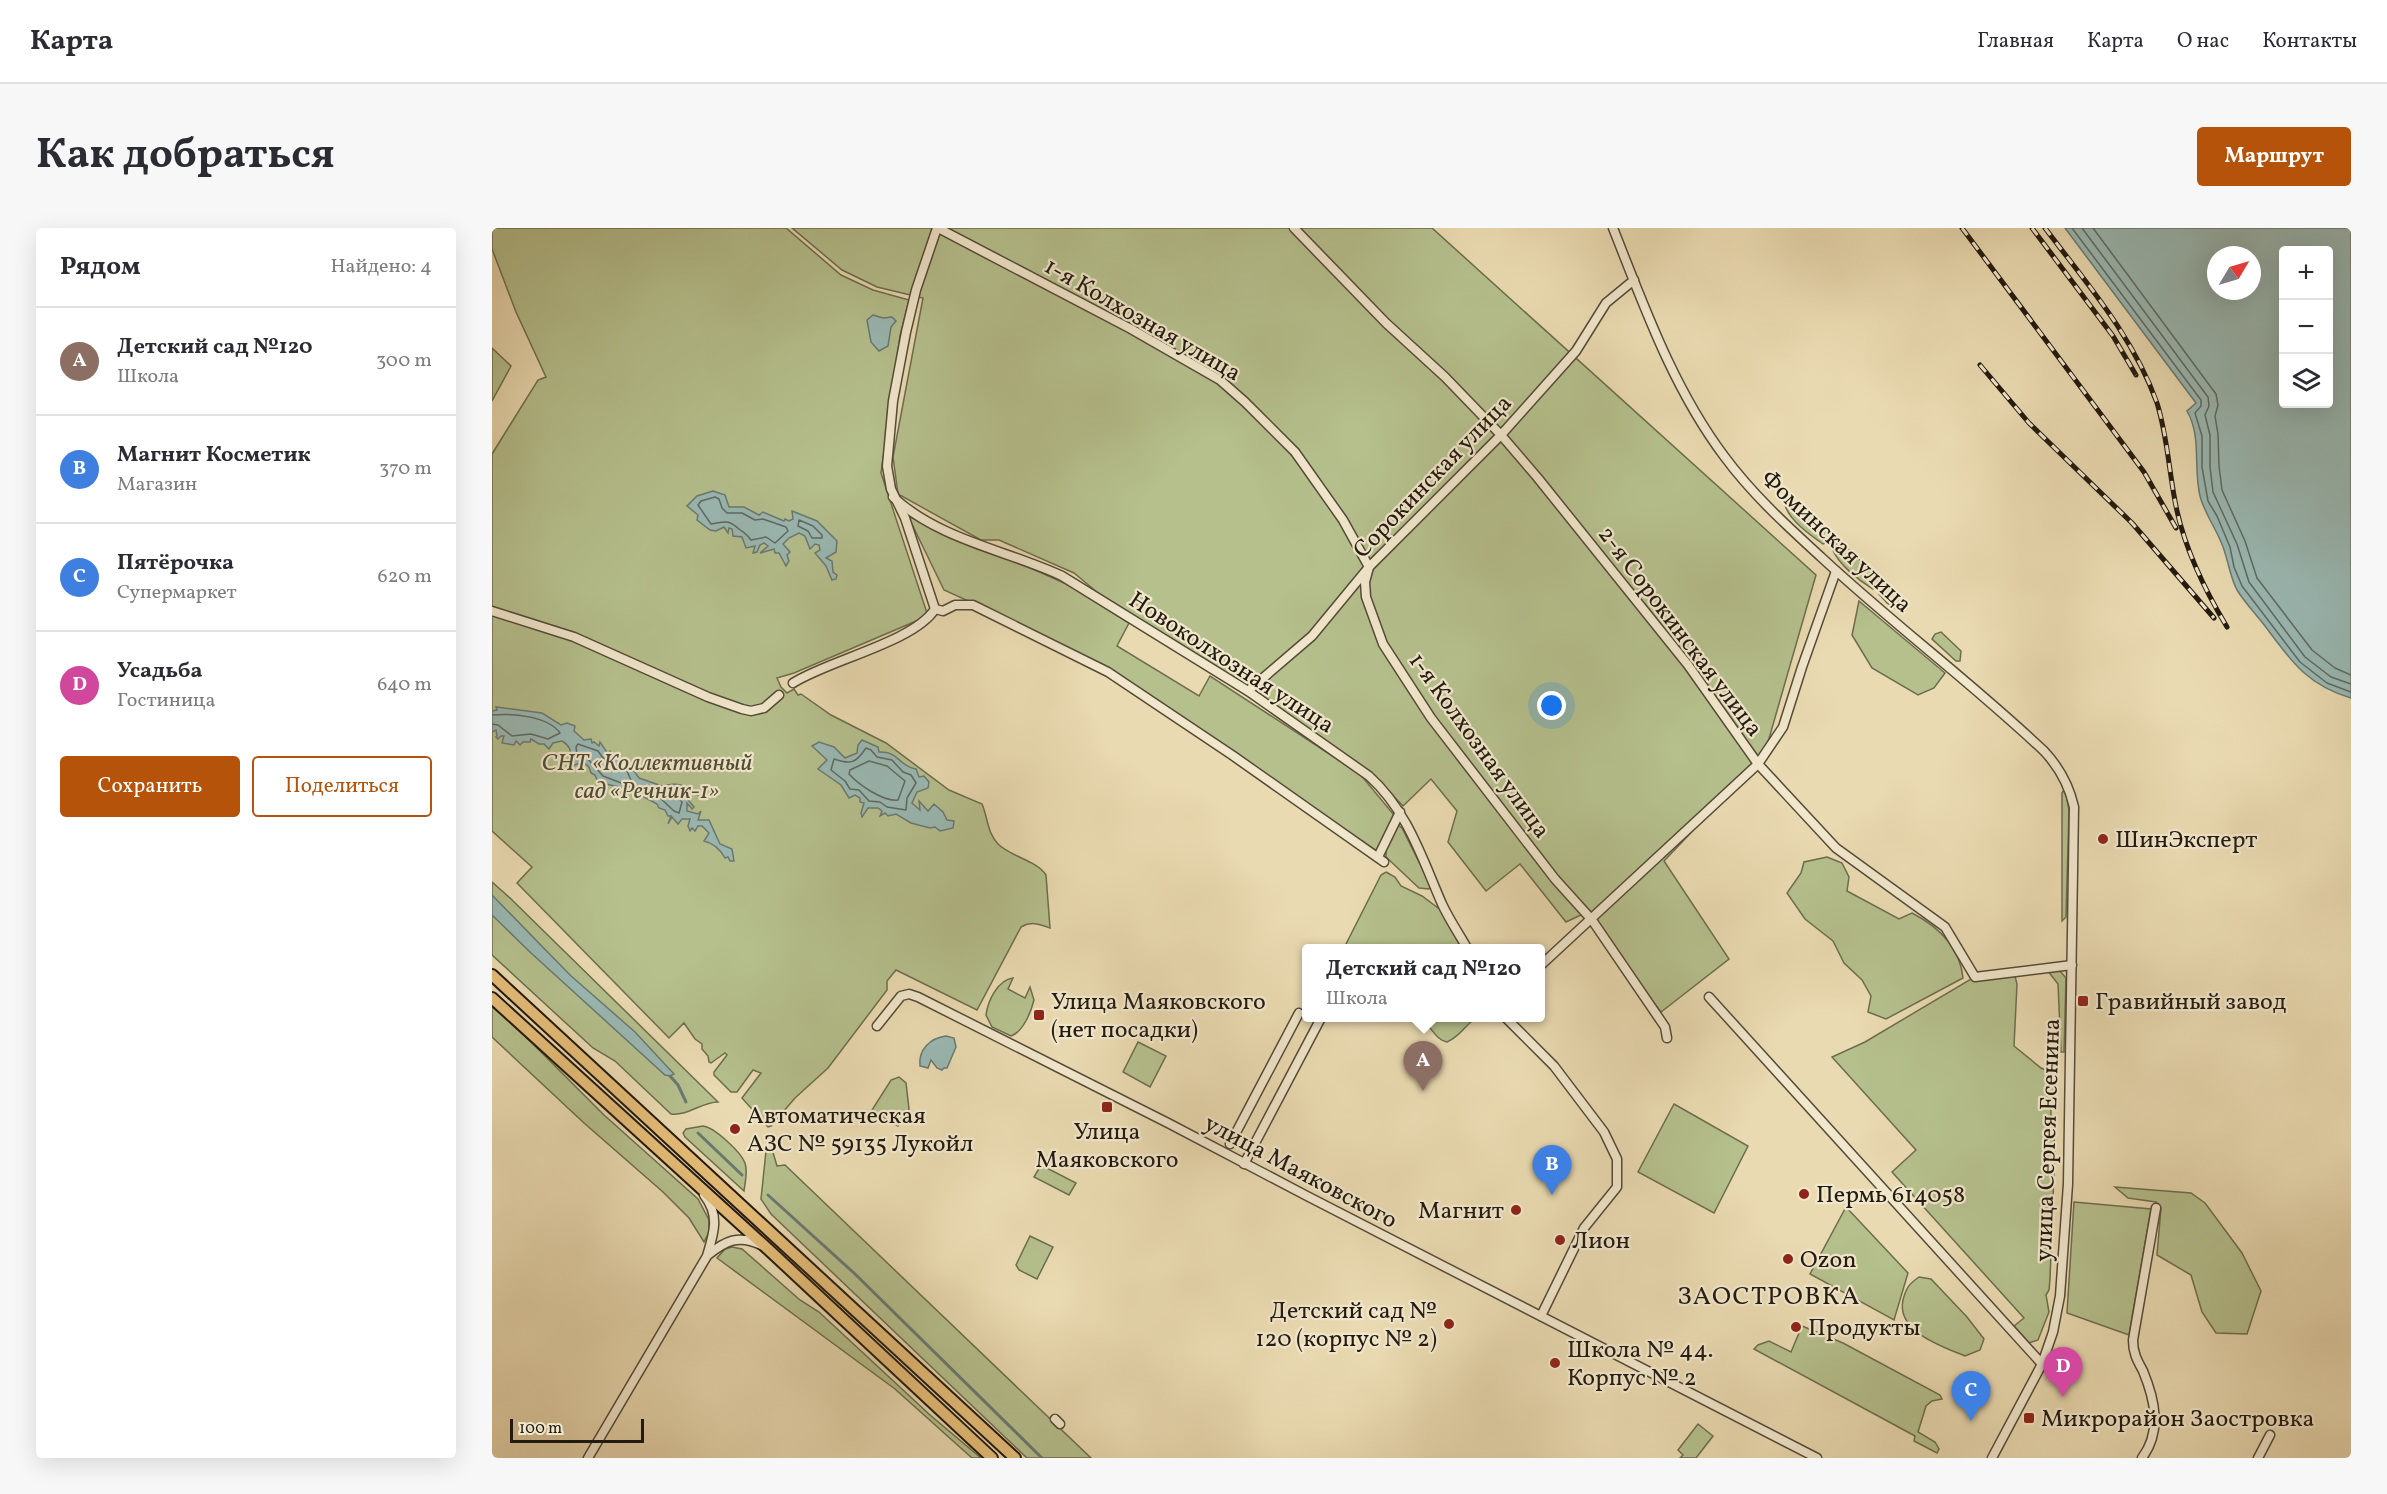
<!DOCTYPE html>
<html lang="ru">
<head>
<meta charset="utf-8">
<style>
  :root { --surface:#fff; --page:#f7f7f7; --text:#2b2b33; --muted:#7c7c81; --line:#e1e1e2; --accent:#b45309 }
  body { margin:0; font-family:Vollkorn,serif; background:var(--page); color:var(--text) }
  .controls { position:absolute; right:18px; top:18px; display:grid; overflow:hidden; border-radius:6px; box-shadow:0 6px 24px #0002 }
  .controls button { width:54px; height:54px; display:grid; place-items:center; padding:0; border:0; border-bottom:2px solid var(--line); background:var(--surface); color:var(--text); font:30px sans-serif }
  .compass { position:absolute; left:1715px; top:18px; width:54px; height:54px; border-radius:50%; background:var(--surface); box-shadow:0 6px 24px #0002; rotate:52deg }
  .scale { position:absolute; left:18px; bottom:15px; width:134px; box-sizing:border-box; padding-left:6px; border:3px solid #231a10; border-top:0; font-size:16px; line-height:21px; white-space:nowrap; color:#231a10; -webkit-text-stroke:4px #f1e7cc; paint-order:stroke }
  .you { position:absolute; left:1060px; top:478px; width:21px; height:21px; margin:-15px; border:4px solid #fff; border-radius:50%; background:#1a73e8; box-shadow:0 0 0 9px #1a73e833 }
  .badge { display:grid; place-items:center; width:39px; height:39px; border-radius:50%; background:var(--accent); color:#fff; font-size:20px; font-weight:700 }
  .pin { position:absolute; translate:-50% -50px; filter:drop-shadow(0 2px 3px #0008) }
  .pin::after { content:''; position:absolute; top:32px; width:21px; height:18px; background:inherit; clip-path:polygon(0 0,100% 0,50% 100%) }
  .popup { position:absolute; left:810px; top:716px; width:243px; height:78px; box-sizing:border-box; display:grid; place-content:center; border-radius:6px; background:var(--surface); filter:drop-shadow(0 2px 4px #0005); font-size:20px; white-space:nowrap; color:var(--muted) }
  .popup b { font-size:22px; color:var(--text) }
  .popup::after { content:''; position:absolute; left:50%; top:100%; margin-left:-12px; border:12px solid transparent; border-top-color:var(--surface) }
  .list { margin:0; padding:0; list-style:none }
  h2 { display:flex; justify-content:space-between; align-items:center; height:78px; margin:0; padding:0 24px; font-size:26px }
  h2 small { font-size:20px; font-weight:400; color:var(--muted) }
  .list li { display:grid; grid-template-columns:39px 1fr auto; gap:18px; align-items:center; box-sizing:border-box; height:108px; padding:0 24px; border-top:2px solid var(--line) }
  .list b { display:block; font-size:22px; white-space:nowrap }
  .list p { margin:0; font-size:20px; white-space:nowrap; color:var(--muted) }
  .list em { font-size:20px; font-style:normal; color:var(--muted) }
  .actions { display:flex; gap:12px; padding:18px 24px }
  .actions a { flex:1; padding:14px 0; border:2px solid var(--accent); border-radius:6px; text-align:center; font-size:21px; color:var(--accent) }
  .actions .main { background:var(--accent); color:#fff }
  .icon { flex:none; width:33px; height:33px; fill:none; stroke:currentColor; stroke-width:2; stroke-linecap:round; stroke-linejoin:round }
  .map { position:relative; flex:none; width:1859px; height:1230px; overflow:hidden; border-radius:6px }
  header { display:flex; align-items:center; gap:36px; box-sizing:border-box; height:84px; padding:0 30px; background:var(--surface); border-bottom:2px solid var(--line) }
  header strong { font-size:28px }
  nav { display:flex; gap:33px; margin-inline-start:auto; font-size:21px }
  .intro { display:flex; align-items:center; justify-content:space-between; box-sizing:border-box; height:144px; padding:0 36px }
  h1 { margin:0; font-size:42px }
  .button { padding:15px 27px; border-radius:6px; background:var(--accent); color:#fff; font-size:21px; font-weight:700 }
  main { display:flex; gap:36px; padding:0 36px }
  aside { flex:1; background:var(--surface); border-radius:6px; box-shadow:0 6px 24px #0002 }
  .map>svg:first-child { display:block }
</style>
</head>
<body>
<header>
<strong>Карта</strong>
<nav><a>Главная</a><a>Карта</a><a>О нас</a><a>Контакты</a></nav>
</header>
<div class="intro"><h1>Как добраться</h1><a class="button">Маршрут</a></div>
<main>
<aside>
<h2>Рядом<small>Найдено: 4</small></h2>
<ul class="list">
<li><span class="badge" style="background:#8d6e63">A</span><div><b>Детский сад №120</b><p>Школа</p></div><em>300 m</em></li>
<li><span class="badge" style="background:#3f7fe0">B</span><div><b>Магнит Косметик</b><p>Магазин</p></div><em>370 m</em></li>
<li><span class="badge" style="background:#3f7fe0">C</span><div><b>Пятёрочка</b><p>Супермаркет</p></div><em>620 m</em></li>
<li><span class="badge" style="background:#d1479c">D</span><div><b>Усадьба</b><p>Гостиница</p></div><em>640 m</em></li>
</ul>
<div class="actions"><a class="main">Сохранить</a><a>Поделиться</a></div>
</aside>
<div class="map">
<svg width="1859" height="1230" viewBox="0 0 1859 1230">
  <rect width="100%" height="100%" fill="#eadab1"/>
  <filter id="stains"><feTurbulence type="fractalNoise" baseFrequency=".00333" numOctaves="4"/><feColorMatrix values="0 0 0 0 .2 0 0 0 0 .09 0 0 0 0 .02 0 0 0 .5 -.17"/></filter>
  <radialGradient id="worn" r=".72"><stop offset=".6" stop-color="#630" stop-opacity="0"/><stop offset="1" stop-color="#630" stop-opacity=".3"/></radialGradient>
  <!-- green -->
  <g fill="#b5c08d" stroke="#6c6d4e" stroke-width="1.5">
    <path d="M0,0H294L349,47L381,62L417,72L408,108L389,245L436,388L302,445L285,450L289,459L295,465L302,461L306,467L309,466L339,487L394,515L457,562L490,576C496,590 495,604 506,616C519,629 544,632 554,647L558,700C547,696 539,693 529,699L485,782L404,742L395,753V762L336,840L303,870L279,898L276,899L250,870L269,845L261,842L245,864H239L222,847V844L235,827L233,825L219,835L217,834L216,828L210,821V816L203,811L192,795L177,810L25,655L40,639L0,603V226L46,152L54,149L24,84L0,21Z"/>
    <polygon points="300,0 940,0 1324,347 1272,528 1172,633 1237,731 1169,784 1091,686 1074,694 1028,636 994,663 956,614 965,583 939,551 911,578 885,551 766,465 606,365 582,345 507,312 489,312 406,266 401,229 431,70 385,59 350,42"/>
    <polygon points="0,120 19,138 0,173"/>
    <path d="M1298,271L1313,279L1337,308L1334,315L1331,316C1318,307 1297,292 1293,277Z"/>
    <polygon points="416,288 485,321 505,325 581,359 637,395 625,418 707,468 718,448 868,546 902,587 885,623 627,449 551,407 452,362"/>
    <path d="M1346,314L1352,317L1380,344L1386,354L1381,361C1366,352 1346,336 1340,320Z"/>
    <polygon points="1397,358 1412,371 1415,376 1413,383 1409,384 1395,375 1387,366 1388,362"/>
    <polygon points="1367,373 1453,445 1442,460 1426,467 1380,440 1360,407"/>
    <polygon points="1449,404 1469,423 1468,433 1464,433 1440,411 1443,406"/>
    <polygon points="1573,560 1577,582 1574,689 1570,693 1570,565"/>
    <polygon points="906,597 910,600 939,658 937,661 927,660 894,629 894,620"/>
    <path d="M1335,629L1350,635L1357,649L1355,663L1407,691L1420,685C1447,699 1468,719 1471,750L1394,791L1376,784L1379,768L1370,752L1352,735L1341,713L1313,691L1295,665L1309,645L1312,634Z"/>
    <polygon points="894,644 903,649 909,658 930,668 950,683 974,720 852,720 889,647"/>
    <path d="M0,654L18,670L226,874C210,874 196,888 179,886L123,833L101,820L0,727Z"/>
    <polygon points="1567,742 1574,750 1572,824 1569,824 1566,756 1556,743"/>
    <path d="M1514,749L1523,748L1525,756L1522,818L1549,840L1563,846C1565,858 1560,868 1559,878C1558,892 1561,904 1563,917L1558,1051L1557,1062L1554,1067L1557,1084L1546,1112L1537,1115L1522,1098L1532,1090L1400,944L1424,922L1340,829L1373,814L1479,751L1485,753Z"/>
    <path d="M521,750L516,761L533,770L538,759L542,772C539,784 531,804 519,808L500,799L494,787C496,772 506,752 521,750Z"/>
    <polygon points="0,775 112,887 206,971 217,992 217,1004 212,1014 197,990 171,964 92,895 0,809"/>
    <path d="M924,790H984C972,798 969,808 955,814C942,812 939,794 924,790Z"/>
    <polygon points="646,814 674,828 658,859 631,844"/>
    <polygon points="407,849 414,855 417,881 406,898 380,882 399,852"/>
    <polygon points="1182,876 1256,918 1222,985 1146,944"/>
    <path d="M211,898C222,899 249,924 253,935C256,944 253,954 252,963L193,909L191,905L194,901Z"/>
    <polygon points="280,921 285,938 293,937 599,1230 535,1230 279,986 269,971 274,923"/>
    <polygon points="549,937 584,955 577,967 542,949"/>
    <polygon points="1623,959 1699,965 1713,975 1750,1025 1769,1063 1755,1106 1724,1105 1710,1084 1699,1047 1665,1027 1669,980 1664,974 1636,970"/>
    <polygon points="1582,974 1659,981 1637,1107 1575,1085"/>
    <polygon points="1354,979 1416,1045 1402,1092 1318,1046"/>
    <polygon points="538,1008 561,1019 545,1051 527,1042 524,1037"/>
    <polygon points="240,1019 250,1021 308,1072 327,1084 438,1187 489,1230 480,1230 403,1161 225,1030 233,1021"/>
    <path d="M1427,1049L1439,1051L1475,1089L1492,1111L1488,1122L1473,1128C1449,1118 1404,1103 1411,1072C1414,1060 1417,1056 1427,1049Z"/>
    <polygon points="1310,1098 1351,1115 1448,1167 1450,1171 1440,1173 1434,1178 1426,1204 1443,1214 1447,1221 1445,1225 1422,1213 1423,1208 1262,1121 1266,1117 1277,1113 1299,1124"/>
    <polygon points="1206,1196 1221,1208 1204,1230 1188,1230 1191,1227 1186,1222"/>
  </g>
  <!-- water -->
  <g fill="#9ab9b4" stroke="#6a7972" stroke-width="1.5" fill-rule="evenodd">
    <path d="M1573,0H1859V470C1815,457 1799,433 1773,398C1764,386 1753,375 1745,362C1737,347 1736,329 1729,314C1723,299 1712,284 1708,268C1701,239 1710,209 1695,183L1704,175ZM1792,22H1836V176H1792ZM1724,27H1760V63H1724Z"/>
    <polygon points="381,87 391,90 400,89 404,93 399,99 396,118 387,123 379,114 375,92"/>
    <polygon points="221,263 233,267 237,279 252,279 267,287 271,284 292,293 293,291 297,293 301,291 300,283 325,293 345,313 344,324 334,330 340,333 341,344 345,347 344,351 340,352 334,338 323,325 328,322 327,317 323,316 318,321 313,308 307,305 297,310 291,316 298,324 295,327 297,333 294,338 287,325 283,325 282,321 268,325 276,318 272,315 268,317 265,324 261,325 263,318 254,320 250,309 241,308 240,301 237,300 236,305 232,299 224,303 218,302 205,292 206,287 195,278 205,268"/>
    <path d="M4,479L50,485L69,497L75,495L83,498L82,503L92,512L99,511L100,515L102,514L107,518L108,514L116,526L118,523C123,530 132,538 141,537L140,540L147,550L170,558L182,556L189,557L208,568L190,562L192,569V567L202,579L200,581L195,575V583L206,586L209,583L206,592H217L228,616L240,621L242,633H238L236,629L233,630C228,621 221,615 212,613L217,605L210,598H206L203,603L200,600L198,603L196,598L198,591H190L186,596L180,589L176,596L179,588H176L173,582L167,580L165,576L152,569L149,565L131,562V560L106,554L103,547L99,545L97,539L91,534L80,538L73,535C81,527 80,519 70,513L61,515L57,521L52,516H47L39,511L38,514H31L28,517L24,513L22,517L10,515L12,508H9L6,511L4,509L5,508L4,502L0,504V483L5,482Z"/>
    <path d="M370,512L386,519L387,524C407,523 406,538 424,541L427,549L432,548L437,554L436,560L425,564L420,575L428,582L427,573L436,583L442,576L451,584L455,592L462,593L461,600L448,603L443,599L438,600L419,595L404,586L396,588L393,585L388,588L390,583L386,580H376L370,589L369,585L372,575L368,574V570L363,567L357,570L349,557L326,541L335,532L320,518L327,514L342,519L353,530L365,525L366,517Z"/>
    <polygon points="0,667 78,747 143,804 182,846 178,848 173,847 39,725 0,687"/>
    <path d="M454,808L462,810L464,819L455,840H452L450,842L445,840L439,832L436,840L428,838C426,822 438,810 454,808Z"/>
  </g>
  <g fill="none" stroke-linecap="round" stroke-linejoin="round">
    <!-- shore -->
    <g stroke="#5e6a62" stroke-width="1.5">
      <polyline points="1580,0 1709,172 1709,178 1703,185 1710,208 1710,239 1716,273 1725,288 1738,319 1742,339 1750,358 1808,434 1835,455 1859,464"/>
      <polyline points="1590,0 1716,169 1717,178 1713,187 1718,207 1718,239 1721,264 1745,316 1757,354 1813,429 1839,449 1859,456"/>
      <polyline points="1601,0 1724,166 1726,177 1723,188 1726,206 1727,238 1730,262 1753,313 1765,350 1820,422 1843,440 1859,447"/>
      <path d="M223,269L227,271L230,280L235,285H250L263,292L271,291L294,299L296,303L283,315L274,309L259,312C255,306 252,305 247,301C235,291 234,294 219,296L206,277L209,273Z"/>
      <polygon points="307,292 321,298 330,307 330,310 320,310 316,303 306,298"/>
      <path d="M0,487C20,485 56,488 68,505L56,511L39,506L20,508L6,497L0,496"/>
      <polygon points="86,516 106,523 111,530 135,543 141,557 137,558 111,548 95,530 85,527 84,519"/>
      <path d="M374,520L379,522L385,529L400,532L411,544L419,547L424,555L415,570L414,582L395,579L388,574L377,573L367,562L358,561L353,553L339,542L342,531C359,537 364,535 374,520Z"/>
      <path d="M377,533L395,538L413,553L406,572C391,574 366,556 357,546L358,542Z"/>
      <polygon points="181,562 190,574 187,585 182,583 165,567 167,564"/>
    </g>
    <!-- stream -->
    <g stroke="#6a7972" stroke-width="3">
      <polyline points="178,848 186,857 194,874"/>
      <polyline points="206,905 250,947"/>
      <polyline points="276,967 362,1045 550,1230"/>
    </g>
    <!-- minor casing -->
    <g stroke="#554a38" stroke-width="11">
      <g id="minor">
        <polyline points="446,0 639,101 728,152 753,174 803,224 851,292 877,339 873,354 874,369 891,416 939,490 1063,651 1100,692 1173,799 1175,810"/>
        <polyline points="802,0 894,95 953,149 1009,207 1045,249 1196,437 1266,536 1344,620 1453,699 1483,749 1580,737"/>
        <path d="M1121,0C1152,78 1181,160 1232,228C1260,266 1294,297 1329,329C1401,396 1480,455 1552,523C1568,540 1577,557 1582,579L1576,956L1568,1068L1561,1104L1550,1136L1500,1230"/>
        <path d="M401,269C448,312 514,322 570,348L756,463L877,548C915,582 930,630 950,676C957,691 967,706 975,720"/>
        <polyline points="443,381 451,383 463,377 481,377 616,444 740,527 892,634"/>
        <polyline points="0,383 82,409 216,469 250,481 259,483 272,480 287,467"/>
        <path d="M301,455C337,432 422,414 443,381L413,290L399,261L395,238L401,173L414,104L424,62L445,0"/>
        <polyline points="756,463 820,408 877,339 1009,207 1084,123 1114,75 1142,52"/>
        <polyline points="886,629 908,584"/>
        <polyline points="1048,738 1266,536 1291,499 1310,439 1344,343"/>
        <polyline points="1217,769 1550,1136"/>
        <polyline points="1014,790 1062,838 1112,904 1125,931 1125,959 1092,1000 1049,1088"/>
        <polyline points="385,798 409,768 417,766 426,769 676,895 815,968 1325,1230"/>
        <polyline points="738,916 807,785"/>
        <polyline points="752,936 829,790"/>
        <path d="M216,1027C233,1013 247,1006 269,1017"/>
        <polyline points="563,1191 568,1196"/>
        <path d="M96,1230L215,1028C222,1005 228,987 212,967"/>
        <path d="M1650,1230C1670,1203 1663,1172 1651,1143C1645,1132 1641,1125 1641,1112L1664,980"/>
        <polyline points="1766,1230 1778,1207"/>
      </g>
    </g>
    <!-- major casing -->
    <g stroke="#231a10" stroke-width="14">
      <g id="major">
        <polyline points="0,747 523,1230"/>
        <polyline points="0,770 277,1022 500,1230"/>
      </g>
    </g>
    <!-- minor -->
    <use href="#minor" stroke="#f1e7cc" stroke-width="8"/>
    <!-- major -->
    <use href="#major" stroke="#e5bd78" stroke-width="10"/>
    <!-- rail casing -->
    <g stroke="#231a10" stroke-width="5">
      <g id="rail">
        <polyline points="1470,0 1652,244 1684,300"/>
        <polyline points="1540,0 1621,108 1644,147"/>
        <path d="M1553,0C1595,56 1641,108 1665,175C1676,210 1677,247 1685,283C1694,323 1714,364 1735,399"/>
        <polyline points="1488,137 1537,195 1640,295 1722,390"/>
      </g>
    </g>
    <!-- rail -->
    <use href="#rail" stroke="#f1e7cc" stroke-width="3" stroke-dasharray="9" stroke-linecap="butt"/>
  </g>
  <!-- markers -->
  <g fill="#8f2418" stroke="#f1e7cc" stroke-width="2">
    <circle cx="1611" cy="611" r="6"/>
    <rect x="1585" y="767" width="12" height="12" rx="3"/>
    <rect x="541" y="781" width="12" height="12" rx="3"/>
    <rect x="609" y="873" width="12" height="12" rx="3"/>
    <circle cx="243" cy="901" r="6"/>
    <circle cx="1312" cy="966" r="6"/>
    <circle cx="1024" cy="982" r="6"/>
    <circle cx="1068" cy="1012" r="6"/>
    <circle cx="1296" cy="1031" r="6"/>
    <circle cx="957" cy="1096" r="6"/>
    <circle cx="1304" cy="1099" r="6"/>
    <circle cx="1063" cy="1135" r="6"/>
    <rect x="1531" y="1184" width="12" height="12" rx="3"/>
  </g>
  <g text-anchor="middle" stroke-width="4.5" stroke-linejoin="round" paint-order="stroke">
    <!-- street labels -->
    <g font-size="24" fill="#231a10" stroke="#f1e7cc">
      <text transform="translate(651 91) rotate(30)" y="8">1-я Колхозная улица</text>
      <text transform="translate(940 248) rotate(-46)" y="8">Сорокинская улица</text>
      <text transform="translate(1345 313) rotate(43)" y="8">Фоминская улица</text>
      <text transform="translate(1189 403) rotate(53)" y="8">2-я Сорокинская улица</text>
      <text transform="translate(740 434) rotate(33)" y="8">Новоколхозная улица</text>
      <text transform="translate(988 517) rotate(54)" y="8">1-я Колхозная улица</text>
      <text transform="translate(1555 912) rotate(-88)" y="8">улица Сергея Есенина</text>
      <text transform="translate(809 943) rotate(28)" y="8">улица Маяковского</text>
    </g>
    <!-- park labels -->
    <g font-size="24" font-style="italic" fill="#4f4c36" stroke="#f1e7cc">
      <text x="155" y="542">СНТ «Коллективный<tspan x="155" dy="28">сад «Речник-1»</tspan></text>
    </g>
    <!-- poi labels -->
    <g font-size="24" fill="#231a10" stroke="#f1e7cc" text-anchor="start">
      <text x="1623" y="619">ШинЭксперт</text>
      <text x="559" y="781">Улица Маяковского<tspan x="559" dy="28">(нет посадки)</tspan></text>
      <text x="1603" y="781">Гравийный завод</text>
      <text x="255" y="895">Автоматическая<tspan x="255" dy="28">АЗС № 59135 Лукойл</tspan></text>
      <text x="615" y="911" text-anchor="middle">Улица<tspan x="615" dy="28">Маяковского</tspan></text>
      <text x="1324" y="974">Пермь 614058</text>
      <text x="1012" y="990" text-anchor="end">Магнит</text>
      <text x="1080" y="1020">Лион</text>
      <text x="1308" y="1039">Ozon</text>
      <text x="945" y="1090" text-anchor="end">Детский сад №<tspan x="945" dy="28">120 (корпус № 2)</tspan></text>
      <text x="1316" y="1107">Продукты</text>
      <text x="1075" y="1129">Школа № 44.<tspan x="1075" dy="28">Корпус № 2</tspan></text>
      <text x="1549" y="1198">Микрорайон Заостровка</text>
    </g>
    <!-- neighbourhood labels -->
    <g font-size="26" letter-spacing="1.5" fill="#231a10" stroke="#f1e7cc">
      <text x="1277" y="1076">ЗАОСТРОВКА</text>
    </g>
  </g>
  <rect width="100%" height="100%" filter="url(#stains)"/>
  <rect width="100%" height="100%" fill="url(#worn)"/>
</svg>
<div class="controls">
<button>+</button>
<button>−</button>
<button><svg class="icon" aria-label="layers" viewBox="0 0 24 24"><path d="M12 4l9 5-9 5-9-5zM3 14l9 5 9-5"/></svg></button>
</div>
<svg class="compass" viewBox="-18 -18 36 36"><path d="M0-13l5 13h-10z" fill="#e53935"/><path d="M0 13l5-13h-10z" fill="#7c7c81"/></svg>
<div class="scale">100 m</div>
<div class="you"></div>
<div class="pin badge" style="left:931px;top:863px;background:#8d6e63">A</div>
<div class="popup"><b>Детский сад №120</b>Школа</div>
<div class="pin badge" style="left:1060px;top:967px;background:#3f7fe0">B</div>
<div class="pin badge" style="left:1479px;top:1193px;background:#3f7fe0">C</div>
<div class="pin badge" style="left:1571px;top:1169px;background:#d1479c">D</div>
</div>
</main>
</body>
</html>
